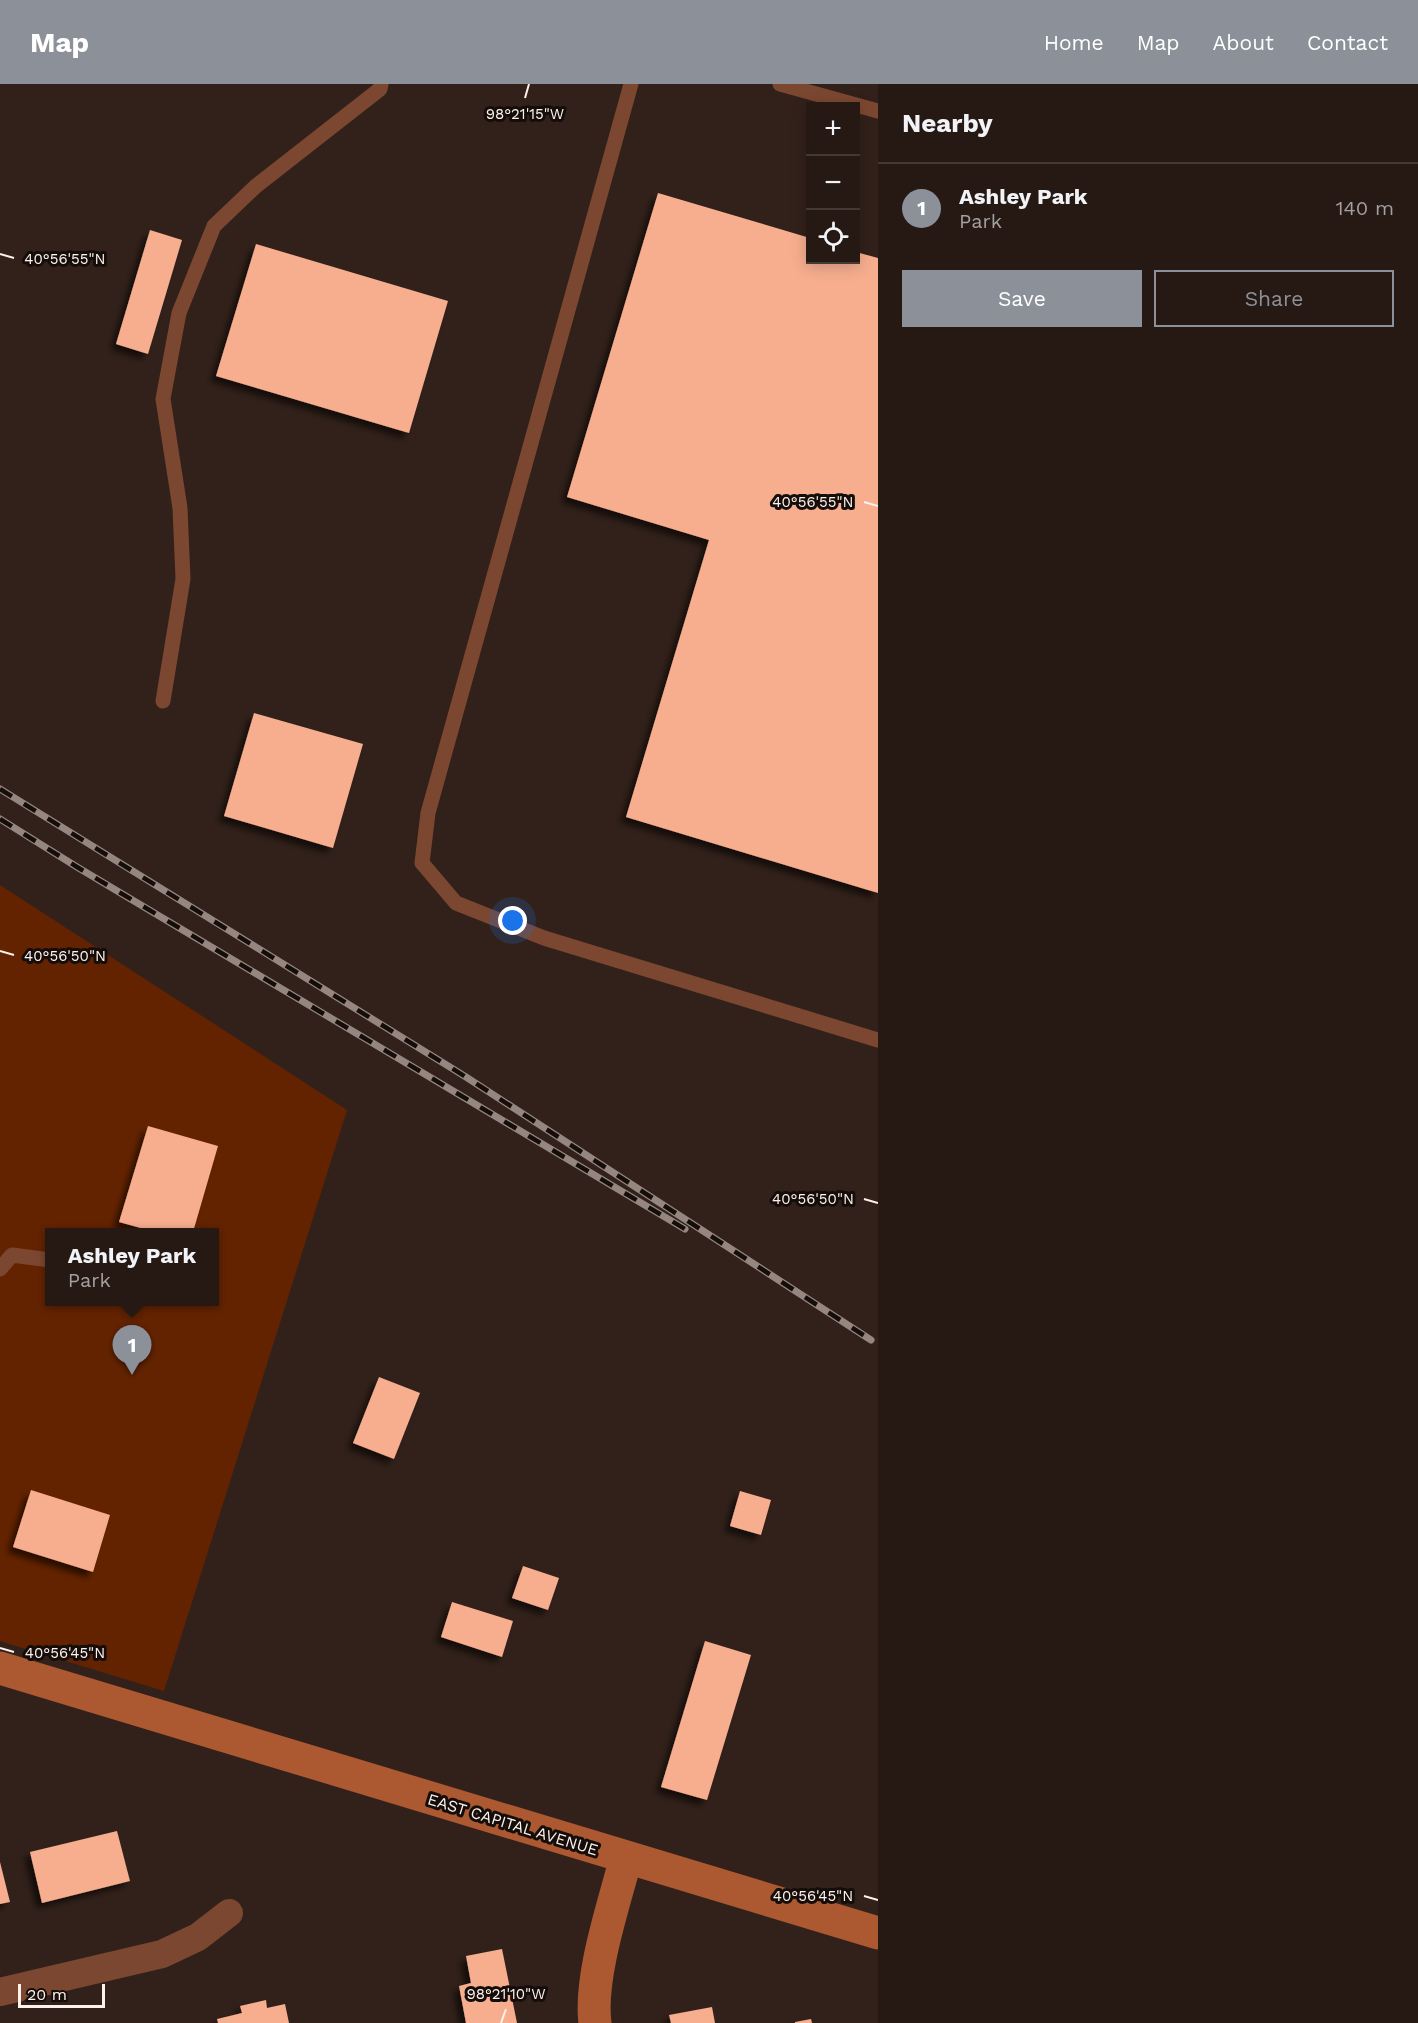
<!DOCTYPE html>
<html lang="en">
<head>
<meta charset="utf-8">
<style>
  :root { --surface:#261914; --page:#322622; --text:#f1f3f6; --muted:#a4a0a0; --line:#423834; --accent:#8c9099 }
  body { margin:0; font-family:"Work Sans",sans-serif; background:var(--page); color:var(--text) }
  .controls { position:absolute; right:18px; top:18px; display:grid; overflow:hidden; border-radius:0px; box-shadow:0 3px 15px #0003 }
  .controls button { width:54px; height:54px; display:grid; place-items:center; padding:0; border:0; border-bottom:2px solid var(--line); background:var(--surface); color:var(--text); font:30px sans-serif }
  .scale { position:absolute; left:18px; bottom:15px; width:87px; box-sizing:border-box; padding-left:6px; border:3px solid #fdf1ec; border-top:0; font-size:16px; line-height:21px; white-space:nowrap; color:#fdf1ec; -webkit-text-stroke:4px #150d0a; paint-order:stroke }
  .you { position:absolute; left:513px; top:837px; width:21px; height:21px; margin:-15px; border:4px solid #fff; border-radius:50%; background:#1a73e8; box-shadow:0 0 0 9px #1a73e833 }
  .badge { display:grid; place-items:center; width:39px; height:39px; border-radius:50%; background:var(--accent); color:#fff; font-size:20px; font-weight:700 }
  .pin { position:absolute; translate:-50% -50px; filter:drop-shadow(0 2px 3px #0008) }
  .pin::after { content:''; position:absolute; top:32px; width:21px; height:18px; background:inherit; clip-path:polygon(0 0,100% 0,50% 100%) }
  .popup { position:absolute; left:45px; top:1144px; width:174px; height:78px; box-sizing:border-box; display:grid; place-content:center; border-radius:0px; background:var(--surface); filter:drop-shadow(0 2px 4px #0005); font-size:20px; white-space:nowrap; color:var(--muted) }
  .popup b { font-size:22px; color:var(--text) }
  .popup::after { content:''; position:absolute; left:50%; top:100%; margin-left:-12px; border:12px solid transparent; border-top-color:var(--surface) }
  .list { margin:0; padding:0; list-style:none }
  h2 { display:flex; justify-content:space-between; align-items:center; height:78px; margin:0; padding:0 24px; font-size:26px }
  h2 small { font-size:20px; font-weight:400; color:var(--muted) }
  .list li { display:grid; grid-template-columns:39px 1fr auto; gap:18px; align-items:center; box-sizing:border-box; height:90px; padding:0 24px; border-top:2px solid var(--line) }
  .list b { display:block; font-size:22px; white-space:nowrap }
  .list p { margin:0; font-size:20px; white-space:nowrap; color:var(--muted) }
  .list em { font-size:20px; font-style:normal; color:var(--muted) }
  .actions { display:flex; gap:12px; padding:18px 24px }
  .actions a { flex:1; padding:14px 0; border:2px solid var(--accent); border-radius:0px; text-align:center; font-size:21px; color:var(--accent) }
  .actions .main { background:var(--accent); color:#fff }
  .icon { flex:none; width:33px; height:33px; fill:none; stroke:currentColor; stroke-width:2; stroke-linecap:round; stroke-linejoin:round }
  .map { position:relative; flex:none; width:878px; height:1939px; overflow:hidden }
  header { display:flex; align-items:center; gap:36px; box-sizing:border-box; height:84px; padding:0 30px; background:var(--accent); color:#fff }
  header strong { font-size:28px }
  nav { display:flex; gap:33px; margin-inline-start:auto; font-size:21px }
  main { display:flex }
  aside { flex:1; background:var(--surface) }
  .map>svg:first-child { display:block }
</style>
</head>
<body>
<header>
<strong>Map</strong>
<nav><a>Home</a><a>Map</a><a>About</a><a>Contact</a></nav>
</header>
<main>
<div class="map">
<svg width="878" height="1939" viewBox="0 0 878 1939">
  <defs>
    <filter id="shadow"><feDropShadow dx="-5.5" dy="5.5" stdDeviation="3" flood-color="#0009"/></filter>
  </defs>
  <rect width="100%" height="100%" fill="#32211a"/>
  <!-- green -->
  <path fill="#642300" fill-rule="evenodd" d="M0,801L347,1026L164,1607L0,1557ZM50,1148H214V1218H50Z"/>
  <!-- building -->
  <g fill="#f7ae8f" filter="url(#shadow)">
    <polygon points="658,109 810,154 810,176 856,176 856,168 878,174 878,809 626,733 709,456 567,413"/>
    <polygon points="150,146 182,156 148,270 116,260"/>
    <polygon points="256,160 448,217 409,349 216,292"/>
    <polygon points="254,629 363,660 333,764 224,732"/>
    <polygon points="148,1042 218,1062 193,1148 155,1148 119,1138"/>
    <polygon points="379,1293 420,1309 394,1375 353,1359"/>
    <polygon points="31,1406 110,1431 93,1488 13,1463"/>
    <polygon points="740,1407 771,1416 761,1451 730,1442"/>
    <polygon points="523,1482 559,1494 548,1526 512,1514"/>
    <polygon points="452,1518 513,1537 502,1573 441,1553"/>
    <polygon points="705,1557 751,1571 707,1716 661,1703"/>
    <polygon points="117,1747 130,1797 42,1819 30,1768"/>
    <polygon points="0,1778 10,1818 0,1820"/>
    <polygon points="502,1865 517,1939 466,1939 459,1902 471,1899 466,1872"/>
    <polygon points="266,1916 267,1924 285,1920 289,1939 218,1939 217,1935 242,1929 240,1922"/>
    <polygon points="712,1923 715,1939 671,1939 669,1931"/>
    <polygon points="811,1935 812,1939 795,1939 795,1938"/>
  </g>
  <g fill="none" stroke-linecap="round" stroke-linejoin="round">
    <!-- lane -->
    <g stroke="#7c4730" stroke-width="15">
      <polyline points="631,0 428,729 422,779 456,819 544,854 878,956"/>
      <polyline points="780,0 878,27"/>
      <polyline points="163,617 183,495 180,424 163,315 179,229 214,142 256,102 380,5 381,0"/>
      <polyline points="0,1185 12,1171 50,1176"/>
    </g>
    <!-- street -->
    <polyline stroke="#7c4730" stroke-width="28" points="0,1908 162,1870 198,1853 229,1829"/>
    <!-- secondary -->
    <g stroke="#ac5831" stroke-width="33">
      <polyline points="0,1584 878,1849"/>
      <path d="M595,1939C589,1893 614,1820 626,1774"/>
    </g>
    <!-- rail casing -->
    <g stroke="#958680" stroke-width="7">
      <g id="rail">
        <polyline points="0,705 466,993 871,1256"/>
        <polyline points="0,735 77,783 685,1145"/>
      </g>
    </g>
    <!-- rail -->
    <use href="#rail" stroke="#150d0a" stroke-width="4.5" stroke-dasharray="14" stroke-linecap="butt"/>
  </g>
  <!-- ticks -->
  <path fill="none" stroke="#fdf1ec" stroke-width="2" d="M525,14L529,0M0,170L14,174M864,418L878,422M0,867L14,871M864,1115L878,1119M0,1564L14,1568M864,1812L878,1816M501,1939L506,1925"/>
  <g text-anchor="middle" stroke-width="6" stroke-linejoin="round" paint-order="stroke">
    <!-- street labels -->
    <g font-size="16" fill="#fdf1ec" stroke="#150d0a">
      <text transform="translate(513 1740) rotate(17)" y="6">EAST CAPITAL AVENUE</text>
    </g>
  </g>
  <g font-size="15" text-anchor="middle" fill="#fdf1ec" stroke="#150d0a" stroke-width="6" stroke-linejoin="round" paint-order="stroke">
    <text x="525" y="35">98°21'15"W</text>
    <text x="65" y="180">40°56'55"N</text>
    <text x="813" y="423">40°56'55"N</text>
    <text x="65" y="877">40°56'50"N</text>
    <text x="813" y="1120">40°56'50"N</text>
    <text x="65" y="1574">40°56'45"N</text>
    <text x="813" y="1817">40°56'45"N</text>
    <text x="506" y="1915">98°21'10"W</text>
  </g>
</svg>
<div class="controls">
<button>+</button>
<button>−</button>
<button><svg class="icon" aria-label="locate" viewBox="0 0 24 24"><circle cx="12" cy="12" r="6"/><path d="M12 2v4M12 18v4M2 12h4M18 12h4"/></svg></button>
</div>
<div class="scale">20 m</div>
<div class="you"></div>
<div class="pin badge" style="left:132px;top:1291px">1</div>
<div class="popup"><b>Ashley Park</b>Park</div>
</div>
<aside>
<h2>Nearby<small></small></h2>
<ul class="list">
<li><span class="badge">1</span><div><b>Ashley Park</b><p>Park</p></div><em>140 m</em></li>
</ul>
<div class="actions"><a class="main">Save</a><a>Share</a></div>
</aside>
</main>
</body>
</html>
